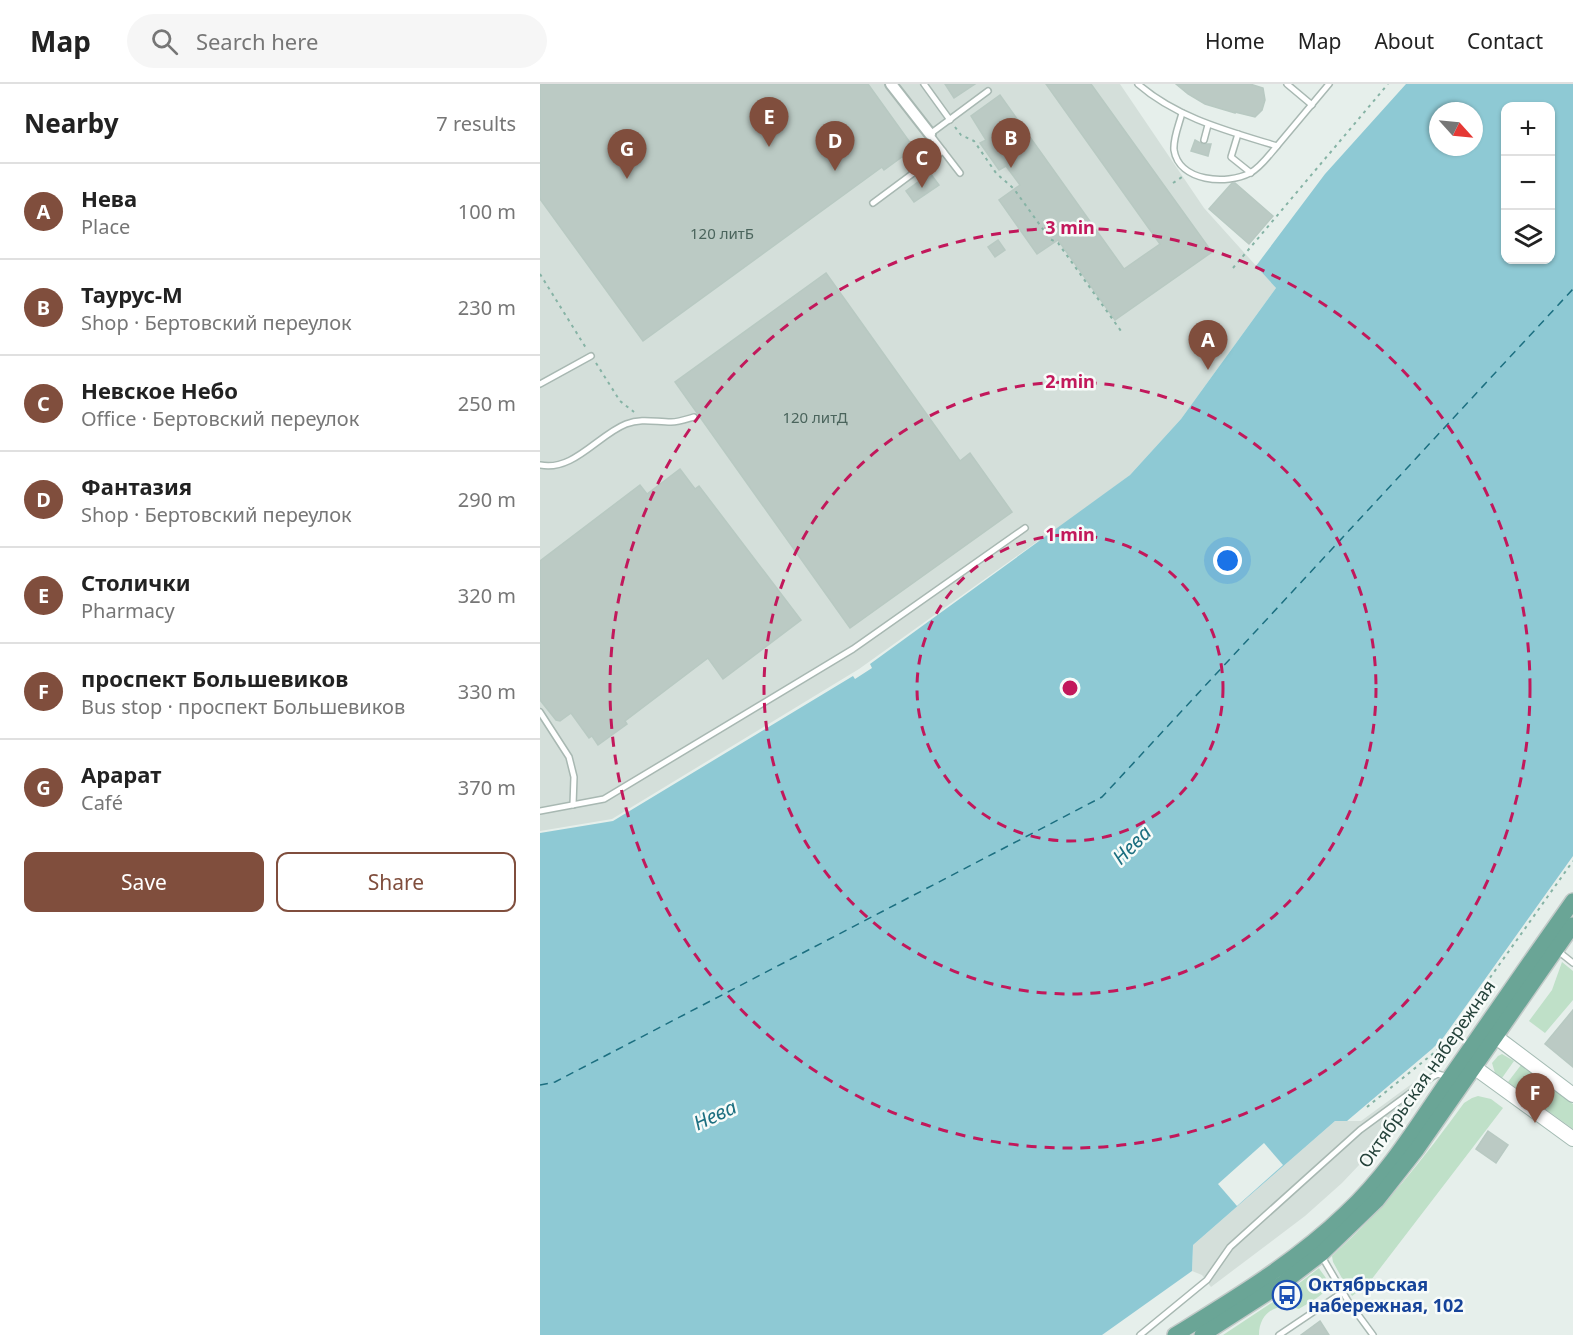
<!DOCTYPE html>
<html lang="en">
<head>
<meta charset="utf-8">
<style>
  :root { --surface:#fff; --page:#f6f6f6; --text:#222; --muted:#767676; --line:#e0e0e0; --accent:#804e3d }
  body { margin:0; font-family:"Noto Sans",sans-serif; background:var(--page); color:var(--text) }
  .controls { position:absolute; right:18px; top:18px; display:grid; overflow:hidden; border-radius:12px; box-shadow:0 2px 4px #0004 }
  .controls button { width:54px; height:54px; display:grid; place-items:center; padding:0; border:0; border-bottom:2px solid var(--line); background:var(--surface); color:var(--text); font:30px sans-serif }
  .compass { position:absolute; left:889px; top:18px; width:54px; height:54px; border-radius:50%; background:var(--surface); box-shadow:0 2px 4px #0004; rotate:117deg }
  .you { position:absolute; left:688px; top:477px; width:21px; height:21px; margin:-15px; border:4px solid #fff; border-radius:50%; background:#1a73e8; box-shadow:0 0 0 9px #1a73e833 }
  .badge { display:grid; place-items:center; width:39px; height:39px; border-radius:50%; background:var(--accent); color:#fff; font-size:20px; font-weight:700 }
  .pin { position:absolute; translate:-50% -50px; filter:drop-shadow(0 2px 3px #0008) }
  .pin::after { content:''; position:absolute; top:32px; width:21px; height:18px; background:inherit; clip-path:polygon(0 0,100% 0,50% 100%) }
  .list { margin:0; padding:0; list-style:none }
  h2 { display:flex; justify-content:space-between; align-items:center; height:78px; margin:0; padding:0 24px; font-size:26px }
  h2 small { font-size:20px; font-weight:400; color:var(--muted) }
  .list li { display:grid; grid-template-columns:39px 1fr auto; gap:18px; align-items:center; box-sizing:border-box; height:96px; padding:0 24px; border-top:2px solid var(--line) }
  .list b { display:block; font-size:22px; white-space:nowrap }
  .list p { margin:0; font-size:20px; white-space:nowrap; color:var(--muted) }
  .list em { font-size:20px; font-style:normal; color:var(--muted) }
  .actions { display:flex; gap:12px; padding:18px 24px }
  .actions a { flex:1; padding:14px 0; border:2px solid var(--accent); border-radius:12px; text-align:center; font-size:21px; color:var(--accent) }
  .actions .main { background:var(--accent); color:#fff }
  .icon { flex:none; width:33px; height:33px; fill:none; stroke:currentColor; stroke-width:2; stroke-linecap:round; stroke-linejoin:round }
  .map { position:relative; flex:none; width:1033px; height:1251px; overflow:hidden }
  header { display:flex; align-items:center; gap:36px; box-sizing:border-box; height:84px; padding:0 30px; background:var(--surface); border-bottom:2px solid var(--line) }
  header strong { font-size:28px }
  nav { display:flex; gap:33px; margin-inline-start:auto; font-size:21px }
  .search { width:420px; height:54px; background:var(--page); display:flex; align-items:center; gap:15px; box-sizing:border-box; padding:0 21px; border-radius:33px; color:var(--muted); font-size:22px }
  main { display:flex }
  aside { flex:1; background:var(--surface) }
  .map>svg:first-child { display:block }
</style>
</head>
<body>
<header>
<strong>Map</strong>
<div class="search"><svg class="icon" aria-label="search" viewBox="0 0 24 24"><circle cx="10" cy="10" r="6"/><path d="M15 15l6 6"/></svg>Search here</div>
<nav><a>Home</a><a>Map</a><a>About</a><a>Contact</a></nav>
</header>
<main>
<aside>
<h2>Nearby<small>7 results</small></h2>
<ul class="list">
<li><span class="badge">A</span><div><b>Нева</b><p>Place</p></div><em>100 m</em></li>
<li><span class="badge">B</span><div><b>Таурус-М</b><p>Shop · Бертовский переулок</p></div><em>230 m</em></li>
<li><span class="badge">C</span><div><b>Невское Небо</b><p>Office · Бертовский переулок</p></div><em>250 m</em></li>
<li><span class="badge">D</span><div><b>Фантазия</b><p>Shop · Бертовский переулок</p></div><em>290 m</em></li>
<li><span class="badge">E</span><div><b>Столички</b><p>Pharmacy</p></div><em>320 m</em></li>
<li><span class="badge">F</span><div><b>проспект Большевиков</b><p>Bus stop · проспект Большевиков</p></div><em>330 m</em></li>
<li><span class="badge">G</span><div><b>Арарат</b><p>Café</p></div><em>370 m</em></li>
</ul>
<div class="actions"><a class="main">Save</a><a>Share</a></div>
</aside>
<div class="map">
<svg width="1033" height="1251" viewBox="0 0 1033 1251">
  <rect width="100%" height="100%" fill="#e6efeb"/>
  <!-- built -->
  <g fill="#d4dfda">
    <polygon points="0,0 580,0 664,124 736,204 641,335 590,391 500,458 498,457 319,585 72,735 0,747"/>
    <polygon points="873,999 882,1010 838,1061 802,1099 765,1132 671,1203 662,1191 652,1187 653,1161 795,1037 821,1037"/>
  </g>
  <!-- green -->
  <g fill="#bfe0c8">
    <polygon points="1022,878 1033,887 1033,916 1005,949 989,937 1012,906"/>
    <polygon points="962,970 974,977 962,994 955,989 952,979 958,972"/>
    <polygon points="981,981 1033,1020 1033,1045 968,998"/>
    <path d="M938,1012L951,1015L963,1024L828,1200L812,1212L793,1178L792,1172C843,1126 884,1074 924,1019L932,1014Z"/>
    <path d="M779,1184C781,1188 786,1193 788,1198C791,1209 766,1220 759,1225C738,1217 719,1228 719,1251H683L742,1212L745,1216L751,1211L749,1207Z"/>
  </g>
  <!-- water -->
  <path fill="#8ec9d4" fill-rule="evenodd" d="M866,0H1033V772L903,954L892,965L807,1037H795L653,1161L652,1187L562,1251H0V749L73,737L313,592L315,595L332,584L330,580L590,391L641,335L736,204L716,182L785,90ZM966,22H1011V176H966ZM898,27H934V63H898Z"/>
  <!-- pier -->
  <polygon fill="#e6efeb" points="724,1059 743,1081 697,1122 678,1100"/>
  <g fill="none" stroke-linecap="round" stroke-linejoin="round">
    <!-- ferry -->
    <polyline stroke="#1c6f80" stroke-width="1.5" stroke-dasharray="8 6" stroke-linecap="butt" points="0,1001 15,998 562,713 1033,205"/>
  </g>
  <!-- building -->
  <g fill="#bbcac4" stroke="#b8c9c2" stroke-width="1.5">
    <polygon points="0,0 328,0 374,64 344,86 342,83 103,257 0,115"/>
    <polygon points="405,0 435,0 414,14"/>
    <polygon points="506,0 551,0 672,168 575,236 518,156 497,170 459,116 480,101 466,82 459,86 440,59 446,56 431,32 460,11 584,185 620,160"/>
    <polygon points="636,0 710,0 723,4 725,16 722,26 715,33 695,28 695,29 665,20 648,10"/>
    <polygon points="655,56 662,60 671,60 668,72 651,67"/>
    <polygon points="390,89 399,101 374,118 366,107"/>
    <polygon points="692,99 695,99 733,132 709,160 669,125"/>
    <polygon points="458,156 465,166 455,173 448,163"/>
    <polygon points="286,189 420,377 430,369 472,428 310,544 135,298"/>
    <polygon points="140,385 155,405 159,402 261,536 183,595 168,574 85,637 87,640 58,661 52,652 49,654 31,629 20,637 16,636 0,616 0,477 100,401 107,410"/>
    <polygon points="1033,926 1033,983 1005,960"/>
    <polygon points="948,1047 968,1061 956,1079 936,1065"/>
    <polygon points="780,1237 789,1251 761,1251"/>
  </g>
  <g fill="none" stroke-linecap="round" stroke-linejoin="round">
    <!-- lane casing -->
    <g stroke="#a8b8b2" stroke-width="8">
      <g id="lane">
        <polyline points="384,0 410,36"/>
        <path d="M598,0C637,34 688,47 737,62L789,0"/>
        <polyline points="747,0 772,21"/>
        <path d="M642,29C639,41 633,54 634,66C639,98 687,101 710,89C721,83 729,71 737,62"/>
        <polyline points="698,50 691,73 711,89"/>
        <polyline points="664,56 668,41"/>
        <polyline points="420,89 390,50 448,7"/>
        <polyline points="333,119 403,67"/>
        <polyline points="0,300 51,272"/>
        <path d="M0,381C33,388 58,351 86,340C102,334 115,338 131,338C139,338 147,335 154,333"/>
        <polyline points="0,628 29,673 34,693 33,721"/>
        <polyline points="0,727 64,715 313,565 485,444"/>
        <polyline points="1018,867 1033,879"/>
        <polyline points="781,1171 808,1217 833,1251"/>
        <polyline points="600,1251 667,1196 690,1163 820,1046 892,993 898,990 908,993"/>
        <polyline points="739,1251 803,1208"/>
      </g>
    </g>
    <!-- street casing -->
    <g stroke="#a8b8b2" stroke-width="14">
      <polyline id="street" points="351,0 390,50"/>
    </g>
    <!-- secondary casing -->
    <g stroke="#a4bbb3" stroke-width="16">
      <g id="secondary">
        <polyline points="948,947 1033,1011"/>
        <polyline points="927,978 1033,1055"/>
      </g>
    </g>
    <!-- primary casing -->
    <g stroke="#c2cac8" stroke-width="18">
      <g id="primary">
        <path d="M635,1251C695,1214 755,1178 806,1129C848,1090 878,1040 911,992C951,934 992,875 1033,817"/>
        <polyline points="662,1251 743,1199 781,1170 837,1116 877,1065 1033,841"/>
      </g>
    </g>
    <!-- path -->
    <g stroke="#86b3a5" stroke-width="2" stroke-dasharray="3 4.5" stroke-linecap="butt">
      <polyline points="415,43 421,51 434,57 456,89 474,105 510,155 518,159 581,247"/>
      <polyline points="633,99 642,93"/>
      <polyline points="693,184 848,0"/>
      <polyline points="0,190 46,264"/>
      <polyline points="56,279 80,317 94,328"/>
      <polyline points="827,1023 895,968 905,957 1033,777"/>
    </g>
    <!-- lane -->
    <use href="#lane" stroke="#fff" stroke-width="5"/>
    <!-- street -->
    <use href="#street" stroke="#fff" stroke-width="10"/>
    <!-- secondary -->
    <use href="#secondary" stroke="#fff" stroke-width="14"/>
    <!-- primary -->
    <use href="#primary" stroke="#6aa596" stroke-width="15"/>
  </g>
  <!-- distance rings -->
  <g fill="none" stroke="#c2185b" stroke-width="3" stroke-dasharray="10 8">
    <circle cx="530" cy="604" r="153"/>
    <circle cx="530" cy="604" r="306"/>
    <circle cx="530" cy="604" r="460"/>
  </g>
  <!-- icons -->
  <defs>
    <g id="bus-ring" transform="scale(1.5)"><circle r="9.5" fill="#f7fbf9" stroke="#1a4fb4" stroke-width="1.5"/><path d="M-5-6H5V4H4V6H2V4H-2V6H-4V4H-5ZM-3.5-4V0h7V-4ZM-3.5 1.2v1.5H-2V1.2ZM2 1.2v1.5H3.5V1.2Z" fill="#1a4fb4"/></g>
  </defs>
  <g fill-rule="evenodd">
    <use href="#bus-ring" x="747" y="1211"/>
  </g>
  <g text-anchor="middle" stroke-width="5" stroke-linejoin="round" paint-order="stroke">
    <!-- number labels -->
    <g font-size="15" fill="#4a645c">
      <text x="182" y="155">120 литБ</text>
      <text x="275" y="339">120 литД</text>
    </g>
    <!-- street labels -->
    <g font-size="18" fill="#24423a" stroke="#f7fbf9">
      <text transform="translate(887 990) rotate(-55)" y="6">Октябрьская набережная</text>
    </g>
    <!-- transit labels -->
    <g font-size="18" font-weight="bold" fill="#164399" stroke="#f7fbf9" text-anchor="start">
      <text x="768" y="1207">Октябрьская<tspan x="768" dy="21">набережная, 102</tspan></text>
    </g>
    <!-- water labels -->
    <g font-size="20" font-style="italic" fill="#1c6f80" stroke="#f7fbf9">
      <text transform="translate(592 761) rotate(-45)" y="7">Нева</text>
      <text transform="translate(175 1031) rotate(-25)" y="7">Нева</text>
    </g>
  </g>
  <circle cx="530" cy="604" r="9" fill="#c2185b" stroke="#f7fbf9" stroke-width="3"/>
  <g font-size="18" text-anchor="middle" font-weight="bold" fill="#c2185b" stroke="#f7fbf9" stroke-width="5" stroke-linejoin="round" paint-order="stroke">
    <text x="530" y="150">3 min</text>
    <text x="530" y="304">2 min</text>
    <text x="530" y="457">1 min</text>
  </g>
</svg>
<div class="controls">
<button>+</button>
<button>−</button>
<button><svg class="icon" aria-label="layers" viewBox="0 0 24 24"><path d="M12 4l9 5-9 5-9-5zM3 14l9 5 9-5"/></svg></button>
</div>
<svg class="compass" viewBox="-18 -18 36 36"><path d="M0-13l5 13h-10z" fill="#e53935"/><path d="M0 13l5-13h-10z" fill="#767676"/></svg>
<div class="you"></div>
<div class="pin badge" style="left:668px;top:286px">A</div>
<div class="pin badge" style="left:471px;top:84px">B</div>
<div class="pin badge" style="left:382px;top:104px">C</div>
<div class="pin badge" style="left:295px;top:87px">D</div>
<div class="pin badge" style="left:229px;top:63px">E</div>
<div class="pin badge" style="left:995px;top:1039px">F</div>
<div class="pin badge" style="left:87px;top:95px">G</div>
</div>
</main>
</body>
</html>
